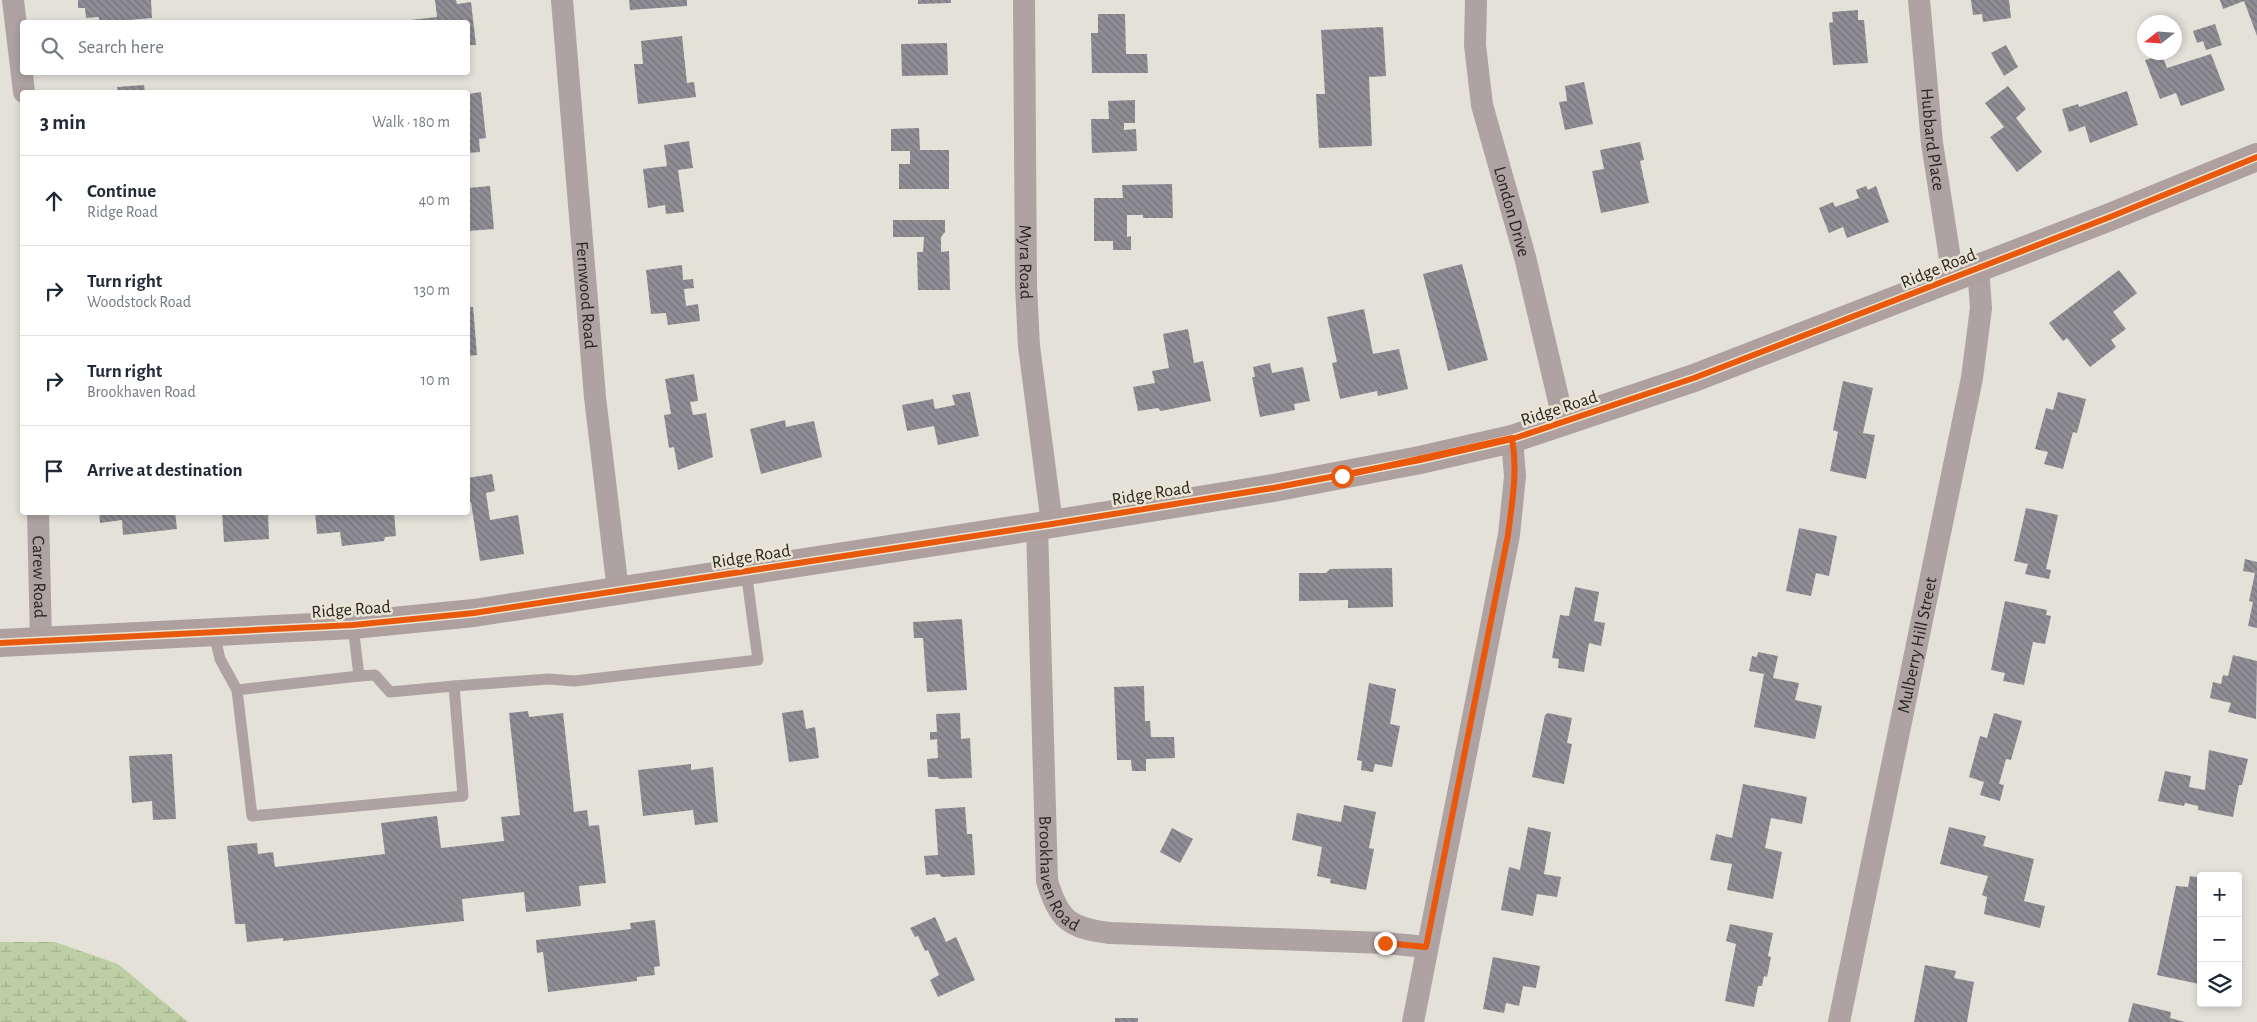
<!DOCTYPE html>
<html lang="en">
<head>
<meta charset="utf-8">
<style>
  :root { --surface:#fff; --page:#f2f2f3; --text:#1f2937; --muted:#747a83; --line:#e0e1e3 }
  body { margin:0; font-family:"Alegreya Sans",sans-serif; background:var(--page); color:var(--text) }
  .controls { position:absolute; right:15px; bottom:15px; display:grid; overflow:hidden; border-radius:5px; box-shadow:0 2px 8px #0003 }
  .controls button { width:45px; height:45px; display:grid; place-items:center; padding:0; border:0; border-bottom:1px solid var(--line); background:var(--surface); color:var(--text); font:25px sans-serif }
  .compass { position:absolute; left:2137px; top:15px; width:45px; height:45px; border-radius:50%; background:var(--surface); box-shadow:0 2px 8px #0003; rotate:253deg }
  .stop { position:absolute; width:15px; height:15px; margin:-11px; border:4px solid #ea580c; border-radius:50%; background:#fff }
  .stop.end { background:#ea580c; border-color:#fff; box-shadow:0 1px 5px #0008 }
  .list { margin:0; padding:0; list-style:none }
  h2 { display:flex; justify-content:space-between; align-items:center; height:65px; margin:0; padding:0 20px; font-size:21px }
  h2 small { font-size:16px; font-weight:400; color:var(--muted) }
  .list li { display:grid; grid-template-columns:32px 1fr auto; gap:15px; align-items:center; box-sizing:border-box; height:90px; padding:0 20px; border-top:1px solid var(--line) }
  .list b { display:block; font-size:19px; white-space:nowrap }
  .list p { margin:0; font-size:16px; white-space:nowrap; color:var(--muted) }
  .list em { font-size:16px; font-style:normal; color:var(--muted) }
  .icon { flex:none; width:28px; height:28px; fill:none; stroke:currentColor; stroke-width:2; stroke-linecap:round; stroke-linejoin:round }
  .map { position:relative; flex:none; width:2257px; height:1022px; overflow:hidden }
  .search { position:absolute; background:var(--surface); box-shadow:0 2px 8px #0003; left:20px; top:20px; width:450px; height:55px; display:flex; align-items:center; gap:12px; box-sizing:border-box; padding:0 18px; border-radius:5px; color:var(--muted); font-size:19px }
  .panel { position:absolute; background:var(--surface); box-shadow:0 2px 8px #0003; left:20px; top:90px; width:450px; height:425px; border-radius:5px }
  .map>svg:first-child { display:block }
</style>
</head>
<body>
<div class="map">
<svg width="2257" height="1022" viewBox="0 0 2257 1022">
  <defs>
    <pattern id="wetland-marsh" width="20" height="14" patternUnits="userSpaceOnUse" patternTransform="scale(1.25)"><rect width="20" height="14" fill="#bdcea4"/><path d="M1 5h8M5 5V1M11 12h8M15 12V8" fill="none" stroke="#a2b18d"/></pattern>
    <pattern id="building-back-hatch" width="6" height="6" patternUnits="userSpaceOnUse" patternTransform="scale(1.25)"><rect width="6" height="6" fill="#908e95"/><path d="M-1 5l2 2M0 0l6 6M5-1l2 2" fill="none" stroke="#757479"/></pattern>
  </defs>
  <rect width="100%" height="100%" fill="#e4e1d9"/>
  <!-- wetland -->
  <polygon fill="url(#wetland-marsh)" points="0,942 55,942 118,964 188,1022 0,1022"/>
  <!-- building -->
  <g fill="url(#building-back-hatch)">
    <polygon points="78,0 151,0 152,18 129,20 129,22 99,22 99,17 86,18 85,8 78,8"/>
    <polygon points="435,0 456,0 457,4 471,2 476,45 468,45 468,22 402,22 402,21 437,17"/>
    <polygon points="629,0 687,0 687,6 630,10"/>
    <polygon points="918,0 951,0 951,3 918,4"/>
    <polygon points="1971,0 2009,0 2011,18 1983,22 1982,14 1973,15"/>
    <polygon points="2220,0 2257,0 2257,36 2244,1 2223,9"/>
    <polygon points="1858,10 1858,20 1864,20 1868,63 1833,65 1829,23 1833,22 1832,12"/>
    <polygon points="1098,14 1125,14 1126,54 1147,54 1148,73 1092,73 1091,33 1098,33"/>
    <polygon points="2215,24 2222,45 2206,50 2203,41 2197,43 2193,31"/>
    <polygon points="1383,27 1386,76 1369,77 1372,146 1319,148 1316,94 1325,94 1321,30"/>
    <polygon points="682,36 687,83 694,82 696,97 638,104 634,64 643,64 641,41"/>
    <polygon points="947,43 948,75 902,76 901,44"/>
    <polygon points="2006,45 2018,67 2004,76 1991,53"/>
    <polygon points="2211,54 2225,90 2181,106 2176,93 2160,99 2145,60 2162,55 2167,68"/>
    <polygon points="1584,82 1593,124 1565,130 1559,102 1567,101 1565,86"/>
    <polygon points="144,85 145,92 118,92 117,87"/>
    <polygon points="2008,86 2026,109 2016,118 2042,152 2017,172 1990,137 2004,127 1985,103"/>
    <polygon points="2127,91 2138,125 2090,143 2085,126 2069,132 2062,109 2078,104 2079,107"/>
    <polygon points="481,92 486,138 479,139 480,152 468,153 468,94"/>
    <polygon points="1135,100 1135,123 1124,123 1124,130 1136,129 1137,151 1092,153 1091,119 1109,119 1108,101"/>
    <polygon points="919,128 920,150 949,150 949,189 899,189 899,164 910,164 910,151 891,151 891,129"/>
    <polygon points="689,141 693,168 678,170 684,212 666,214 665,205 648,208 643,169 667,166 664,145"/>
    <polygon points="1640,142 1644,160 1640,161 1649,203 1601,213 1592,171 1604,169 1600,150"/>
    <polygon points="1172,184 1173,218 1143,218 1143,215 1127,215 1127,237 1131,236 1131,250 1113,250 1113,241 1094,241 1094,198 1123,198 1122,185"/>
    <polygon points="490,186 494,229 468,231 468,188"/>
    <polygon points="1866,186 1868,190 1876,186 1889,222 1847,238 1843,227 1829,233 1819,208 1833,202 1835,207 1859,198 1856,190"/>
    <polygon points="893,220 945,220 945,232 941,237 941,252 949,251 950,290 918,290 917,252 923,252 924,237 893,237"/>
    <polygon points="1462,264 1488,360 1448,371 1423,274"/>
    <polygon points="682,265 683,280 693,279 694,288 684,289 686,306 698,304 700,321 668,325 666,313 651,314 646,270"/>
    <polygon points="2119,270 2137,293 2113,312 2126,329 2111,340 2116,347 2090,367 2067,338 2063,341 2049,323"/>
    <polygon points="468,307 473,307 477,355 468,356"/>
    <polygon points="1364,309 1373,354 1399,349 1408,389 1378,396 1377,391 1340,399 1332,363 1337,362 1327,317"/>
    <polygon points="1188,329 1194,363 1203,361 1211,401 1161,411 1158,408 1138,411 1133,387 1155,383 1152,371 1169,368 1163,334"/>
    <polygon points="1270,363 1272,373 1303,367 1310,401 1294,404 1295,410 1260,417 1252,377 1255,377 1253,367"/>
    <polygon points="694,374 698,401 690,402 693,415 706,413 713,457 678,470 674,447 669,448 664,415 671,414 665,379"/>
    <polygon points="1843,381 1873,388 1863,433 1875,435 1866,479 1830,471 1838,432 1833,430"/>
    <polygon points="970,392 979,436 938,445 934,426 907,431 902,405 933,399 935,409 955,405 952,395"/>
    <polygon points="2058,392 2086,399 2077,433 2073,432 2063,469 2044,464 2048,452 2035,449 2046,408 2053,410"/>
    <polygon points="785,420 786,427 814,421 822,457 761,474 750,429"/>
    <polygon points="492,474 495,491 486,493 490,520 518,515 524,554 480,561 471,502 468,502 468,478"/>
    <polygon points="2026,508 2058,515 2046,569 2051,570 2049,579 2025,574 2028,564 2014,561"/>
    <polygon points="99,512 175,512 177,529 123,535 122,520 100,523"/>
    <polygon points="222,512 268,512 269,539 224,542"/>
    <polygon points="315,512 394,512 396,536 385,537 384,541 342,546 340,532 317,534"/>
    <polygon points="1799,528 1837,536 1829,576 1816,573 1811,596 1786,591"/>
    <polygon points="2245,559 2257,562 2257,628 2248,626 2253,602 2249,601 2255,573 2243,571"/>
    <polygon points="1392,568 1393,607 1348,608 1348,600 1299,601 1299,573 1326,573 1330,569"/>
    <polygon points="1575,587 1599,592 1594,621 1605,623 1601,646 1589,643 1584,672 1558,668 1559,659 1552,658 1560,615 1569,616"/>
    <polygon points="2005,601 2047,610 2046,615 2051,616 2045,644 2033,642 2024,685 2003,681 2005,673 1991,670"/>
    <polygon points="962,619 967,690 927,692 923,638 914,638 913,622"/>
    <polygon points="1758,652 1778,656 1773,678 1799,683 1795,700 1822,706 1815,739 1754,727 1764,674 1749,671 1752,656 1757,657"/>
    <polygon points="2233,655 2257,661 2256,719 2228,712 2231,703 2210,698 2213,682 2221,684 2223,675 2228,676"/>
    <polygon points="1369,683 1396,689 1390,724 1400,726 1392,767 1375,764 1373,772 1361,770 1362,761 1357,760"/>
    <polygon points="1144,686 1145,721 1150,721 1151,737 1174,737 1175,758 1146,759 1146,771 1132,771 1131,760 1117,760 1114,687"/>
    <polygon points="803,710 806,729 815,727 819,758 789,762 782,713"/>
    <polygon points="528,711 529,717 563,713 574,812 587,810 589,826 599,825 606,883 579,886 581,906 526,912 524,892 462,899 464,921 283,941 283,938 247,942 245,924 235,924 227,846 257,843 258,854 273,852 275,867 385,854 381,823 437,816 441,848 504,841 501,817 520,815 509,713"/>
    <polygon points="960,713 961,739 970,738 972,778 940,779 937,777 928,777 927,759 938,758 937,739 930,740 930,732 937,732 936,714"/>
    <polygon points="1548,713 1572,718 1567,743 1572,744 1564,784 1532,777 1545,715"/>
    <polygon points="1994,713 2022,721 2011,760 2006,759 1999,784 2004,785 2000,801 1980,795 1984,782 1969,777 1980,736 1987,738"/>
    <polygon points="2209,750 2248,759 2242,785 2239,785 2233,817 2198,810 2198,806 2185,803 2184,806 2158,801 2165,771 2191,776 2189,787 2205,790"/>
    <polygon points="172,754 176,819 153,820 152,801 132,803 129,756"/>
    <polygon points="691,764 691,770 713,767 718,822 695,825 693,810 643,816 638,770"/>
    <polygon points="1743,784 1807,797 1802,824 1771,818 1765,848 1782,852 1773,899 1727,890 1732,864 1710,860 1716,834 1732,838"/>
    <polygon points="1344,805 1376,812 1369,848 1374,849 1366,890 1330,883 1331,879 1317,876 1322,847 1292,840 1297,813 1341,822"/>
    <polygon points="965,807 967,834 972,834 975,875 942,877 939,874 926,875 924,856 938,855 935,809"/>
    <polygon points="1528,827 1551,832 1544,874 1561,877 1557,897 1537,894 1533,916 1501,910 1509,867 1520,870"/>
    <polygon points="1949,827 1986,836 1983,846 2034,859 2024,901 2045,906 2040,928 1984,914 1987,897 1982,895 1988,876 1940,864"/>
    <polygon points="1172,828 1193,839 1180,863 1160,852"/>
    <polygon points="2190,876 2201,878 2199,984 2157,975 2176,886 2188,887"/>
    <polygon points="935,917 946,942 956,937 975,980 938,997 930,980 939,975 928,950 925,951 918,936 915,937 910,928"/>
    <polygon points="655,920 660,966 654,967 655,975 637,977 637,981 548,992 543,952 537,953 536,940 631,929 630,923"/>
    <polygon points="1730,924 1773,933 1768,956 1771,957 1767,977 1764,976 1762,986 1758,986 1754,1007 1725,1001 1736,944 1726,941"/>
    <polygon points="1493,957 1540,966 1536,988 1523,986 1519,1006 1506,1003 1504,1013 1483,1009"/>
    <polygon points="1925,965 1956,971 1954,978 1974,982 1967,1022 1914,1022"/>
    <polygon points="2133,1003 2171,1012 2170,1018 2185,1022 2128,1022"/>
    <rect x="1115" y="1018" width="23" height="4"/>
  </g>
  <g fill="none" stroke-linecap="round" stroke-linejoin="round">
    <!-- lane -->
    <g stroke="#aea2a2" stroke-width="11">
      <polyline points="214,633 220,659 237,690 252,816 463,796 454,686 390,692 375,675 359,676 353,626"/>
      <polyline points="454,686 549,679 574,681 758,660 746,571"/>
      <polyline points="237,690 359,676"/>
    </g>
    <!-- street -->
    <g stroke="#aea2a2" stroke-width="22">
      <polyline points="13,0 24,92"/>
      <path id="s1" d="M562,0L595,397L618,591"/>
      <path id="s2" d="M1024,0L1026,286L1029,346L1052,524"/>
      <path id="s3" d="M1476,0L1475,45L1482,105L1525,257L1564,423"/>
      <path id="s4" d="M1919,0L1932,143L1953,278"/>
      <path id="s5" d="M38,512L41,641"/>
      <path id="s6" d="M1037,526L1047,881C1059,920 1069,928 1110,933L1385,943L1426,947"/>
      <polyline points="1413,1022 1509,535 1515,476 1512,439"/>
      <path id="s7" d="M1839,1022L1972,378L1981,308L1978,267"/>
    </g>
    <!-- secondary -->
    <polyline stroke="#ada09f" stroke-width="28" points="0,643 353,625 474,613 1052,524 1273,488 1420,460 1512,439 1694,378 2110,217 2257,157"/>
    <!-- cycleway casing -->
    <g stroke="#e9e4d4" stroke-width="9">
      <polyline id="cycleway" points="0,643 353,625 474,613 1052,524 1273,488 1420,460 1512,439 1694,378 2110,217 2257,157"/>
    </g>
    <!-- cycleway -->
    <use href="#cycleway" stroke="#e8590c" stroke-width="6"/>
  </g>
  <g fill="none" stroke-linecap="round" stroke-linejoin="round">
    <!-- route -->
    <path stroke="#ea580c" stroke-width="6" d="M1342,476L1512,438C1518,471 1512,502 1508,535L1426,947L1385,943"/>
  </g>
  <g text-anchor="middle" stroke-width="5" stroke-linejoin="round" paint-order="stroke">
    <!-- street labels -->
    <g font-size="18" fill="#26251f" stroke="#e9e4d4">
      <text dy="6" stroke="none"><textPath href="#s4" startOffset="140">Hubbard Place</textPath></text>
      <text dy="6" stroke="none"><textPath href="#s3" startOffset="216">London Drive</textPath></text>
      <text dy="6" stroke="none"><textPath href="#s2" startOffset="262">Myra Road</textPath></text>
      <text transform="translate(1938 268) rotate(-22)" y="6">Ridge Road</text>
      <text dy="6" stroke="none"><textPath href="#s1" startOffset="296">Fernwood Road</textPath></text>
      <text transform="translate(1559 408) rotate(-18)" y="6">Ridge Road</text>
      <text transform="translate(1151 493) rotate(-9)" y="6">Ridge Road</text>
      <text transform="translate(751 556) rotate(-9)" y="6">Ridge Road</text>
      <text dy="6" stroke="none"><textPath href="#s5" startOffset="65">Carew Road</textPath></text>
      <text transform="translate(351 609) rotate(-4)" y="6">Ridge Road</text>
      <text dy="6" stroke="none"><textPath href="#s7" startOffset="385">Mulberry Hill Street</textPath></text>
      <text dy="6" stroke="none"><textPath href="#s6" startOffset="351">Brookhaven Road</textPath></text>
    </g>
  </g>
</svg>
<div class="controls">
<button>+</button>
<button>−</button>
<button><svg class="icon" aria-label="layers" viewBox="0 0 24 24"><path d="M12 4l9 5-9 5-9-5zM3 14l9 5 9-5"/></svg></button>
</div>
<svg class="compass" viewBox="-18 -18 36 36"><path d="M0-13l5 13h-10z" fill="#e53935"/><path d="M0 13l5-13h-10z" fill="#747a83"/></svg>
<div class="stop" style="left:1342px;top:476px"></div>
<div class="stop end" style="left:1385px;top:943px"></div>
<div class="search"><svg class="icon" aria-label="search" viewBox="0 0 24 24"><circle cx="10" cy="10" r="6"/><path d="M15 15l6 6"/></svg>Search here</div>
<section class="panel">
<h2>3 min<small>Walk · 180 m</small></h2>
<ul class="list">
<li><svg class="icon" aria-label="ahead" viewBox="0 0 24 24"><path d="M12 20V5M6 11l6-6 6 6"/></svg><div><b>Continue</b><p>Ridge Road</p></div><em>40 m</em></li>
<li><svg class="icon" aria-label="right" viewBox="0 0 24 24"><path d="M7 20v-9h11M14 6l5 5-5 5"/></svg><div><b>Turn right</b><p>Woodstock Road</p></div><em>130 m</em></li>
<li><svg class="icon" aria-label="right" viewBox="0 0 24 24"><path d="M7 20v-9h11M14 6l5 5-5 5"/></svg><div><b>Turn right</b><p>Brookhaven Road</p></div><em>10 m</em></li>
<li><svg class="icon" aria-label="arrive" viewBox="0 0 24 24"><path d="M6 21V4h12l-3 4 3 4H6"/></svg><div><b>Arrive at destination</b></div></li>
</ul>
</section>
</div>
</body>
</html>
